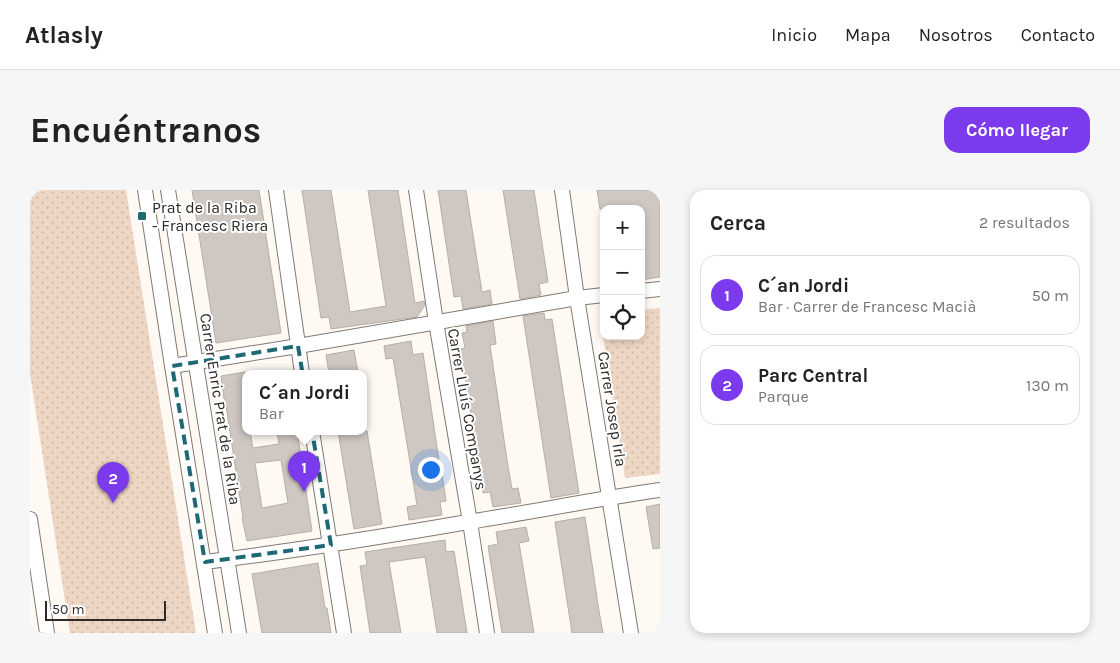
<!DOCTYPE html>
<html lang="es">
<head>
<meta charset="utf-8">
<style>
  :root { --surface:#fff; --page:#f6f6f6; --text:#222; --muted:#767676; --line:#e0e0e0; --accent:#7c3aed }
  body { margin:0; font-family:Karla,sans-serif; background:var(--page); color:var(--text) }
  .controls { position:absolute; right:15px; top:15px; display:grid; overflow:hidden; border-radius:10px; box-shadow:0 2px 8px #0003 }
  .controls button { width:45px; height:45px; display:grid; place-items:center; padding:0; border:0; border-bottom:1px solid var(--line); background:var(--surface); color:var(--text); font:25px sans-serif }
  .scale { position:absolute; left:15px; bottom:12px; width:121px; box-sizing:border-box; padding-left:5px; border:2px solid #2d2a28; border-top:0; font-size:14px; line-height:18px; white-space:nowrap; color:#2d2a28; -webkit-text-stroke:4px #fff; paint-order:stroke }
  .you { position:absolute; left:400px; top:279px; width:18px; height:18px; margin:-12px; border:4px solid #fff; border-radius:50%; background:#1a73e8; box-shadow:0 0 0 8px #1a73e833 }
  .badge { display:grid; place-items:center; width:32px; height:32px; border-radius:50%; background:var(--accent); color:#fff; font-size:16px; font-weight:700 }
  .pin { position:absolute; translate:-50% -41px; filter:drop-shadow(0 1px 2px #0008) }
  .pin::after { content:''; position:absolute; top:26px; width:18px; height:15px; background:inherit; clip-path:polygon(0 0,100% 0,50% 100%) }
  .popup { position:absolute; left:212px; top:180px; width:125px; height:65px; box-sizing:border-box; display:grid; place-content:center; border-radius:10px; background:var(--surface); filter:drop-shadow(0 1px 4px #0005); font-size:16px; white-space:nowrap; color:var(--muted) }
  .popup b { font-size:19px; color:var(--text) }
  .popup::after { content:''; position:absolute; left:50%; top:100%; margin-left:-10px; border:10px solid transparent; border-top-color:var(--surface) }
  .list { margin:0; padding:0; list-style:none }
  h2 { display:flex; justify-content:space-between; align-items:center; height:65px; margin:0; padding:0 20px; font-size:21px }
  h2 small { font-size:16px; font-weight:400; color:var(--muted) }
  .list li { display:grid; grid-template-columns:32px 1fr auto; gap:15px; align-items:center; box-sizing:border-box; height:80px; margin:0 10px 10px; padding:0 10px; border:1px solid var(--line); border-radius:15px }
  .list b { display:block; font-size:19px; white-space:nowrap }
  .list p { margin:0; font-size:16px; white-space:nowrap; color:var(--muted) }
  .list em { font-size:16px; font-style:normal; color:var(--muted) }
  .icon { flex:none; width:28px; height:28px; fill:none; stroke:currentColor; stroke-width:2; stroke-linecap:round; stroke-linejoin:round }
  .map { position:relative; flex:none; width:630px; height:443px; overflow:hidden; border-radius:15px }
  header { display:flex; align-items:center; gap:30px; box-sizing:border-box; height:70px; padding:0 25px; background:var(--surface); border-bottom:1px solid var(--line) }
  header strong { font-size:24px }
  nav { display:flex; gap:28px; margin-inline-start:auto; font-size:18px }
  .intro { display:flex; align-items:center; justify-content:space-between; box-sizing:border-box; height:120px; padding:0 30px }
  h1 { margin:0; font-size:35px }
  .button { padding:12px 22px; border-radius:15px; background:var(--accent); color:#fff; font-size:18px; font-weight:700 }
  main { display:flex; gap:30px; padding:0 30px }
  aside { flex:1; background:var(--surface); border-radius:15px; box-shadow:0 2px 8px #0003 }
  .map>svg:first-child { display:block }
</style>
</head>
<body>
<header>
<strong>Atlasly</strong>
<nav><a>Inicio</a><a>Mapa</a><a>Nosotros</a><a>Contacto</a></nav>
</header>
<div class="intro"><h1>Encuéntranos</h1><a class="button">Cómo llegar</a></div>
<main>
<div class="map">
<svg width="630" height="443" viewBox="0 0 630 443">
  <defs>
    <pattern id="park-dots" width="8" height="8" patternUnits="userSpaceOnUse" patternTransform="scale(1.25)"><rect width="8" height="8" fill="#eed6c4"/><path d="M2 2h.1M6 6h.1" fill="none" stroke="#ccb8a8" stroke-width="1.8" stroke-linecap="round"/></pattern>
  </defs>
  <rect width="100%" height="100%" fill="#fff9f4"/>
  <!-- park -->
  <g fill="url(#park-dots)">
    <polygon points="0,0 96,0 166,443 40,443 0,184"/>
    <polygon points="630,118 630,284 595,288 570,126 574,125 574,146 611,146 611,120"/>
  </g>
  <!-- building -->
  <g fill="#cec7c2" stroke="#b5aea9" fill-rule="evenodd">
    <polygon points="162,0 229,0 251,143 186,153"/>
    <polygon points="272,0 301,0 320,122 356,116 338,0 368,0 385,113 394,111 395,115 387,127 301,139 299,127 291,128"/>
    <polygon points="408,0 436,0 452,102 460,100 462,114 433,119 431,106 424,107"/>
    <polygon points="473,0 504,0 518,92 509,94 511,105 490,109"/>
    <polygon points="567,0 630,0 630,87 611,90 611,19 570,19"/>
    <polygon points="514,123 515,130 522,129 549,303 521,308 493,126"/>
    <polygon points="463,131 466,154 460,155 477,270 482,299 488,298 491,313 463,317 460,302 453,303 431,159 435,158 432,143 437,142 436,136"/>
    <polygon points="381,151 383,165 393,163 411,284 412,284 416,311 410,312 412,325 379,330 377,317 387,315 363,168 356,169 354,156"/>
    <polygon points="324,160 328,183 299,183 296,165"/>
    <path d="M215,182V241H220L223,258L249,254L247,241H267L282,341L217,351L212,328H213L195,209H194L191,186ZM251,270L258,313L232,318L225,273Z"/>
    <polygon points="308,241 337,241 352,334 324,339"/>
    <polygon points="630,314 630,358 623,359 616,317"/>
    <polygon points="555,327 569,421 573,443 542,443 529,359 525,332"/>
    <polygon points="496,337 499,351 489,353 504,443 472,443 458,356 468,354 466,342"/>
    <polygon points="415,350 416,362 424,361 437,443 407,443 395,367 359,372 371,443 340,443 330,376 337,375 335,362"/>
    <polygon points="288,373 295,418 297,418 301,443 232,443 222,384"/>
  </g>
  <g fill="none" stroke-linecap="round" stroke-linejoin="round">
    <!-- minor casing -->
    <g stroke="#807974" stroke-width="16">
      <g id="minor">
        <polyline points="115,0 142,176 185,443"/>
        <polyline points="138,0 209,443"/>
        <polyline points="246,0 272,183"/>
        <polyline points="386,0 406,132 440,332 457,443"/>
        <polyline points="532,0 547,108 601,443"/>
        <polyline points="611,101 630,99"/>
        <polyline points="142,176 268,156 547,108 574,105"/>
        <polyline points="282,241 314,443"/>
        <polyline points="0,329 17,443"/>
        <path d="M175,372C263,361 351,347 438,332C502,322 566,309 630,300"/>
      </g>
    </g>
    <!-- minor -->
    <use href="#minor" stroke="#fff" stroke-width="14"/>
  </g>
  <!-- marked area -->
  <path fill="none" stroke="#1f6974" stroke-width="4" stroke-dasharray="10 6" stroke-linejoin="round" d="M268,156L301,355L175,372L142,176Z"/>
  <!-- markers -->
  <rect fill="#1f6974" stroke="#fff" stroke-width="2" x="107" y="21" width="10" height="10" rx="2.5"/>
  <g text-anchor="middle" stroke-width="4" stroke-linejoin="round" paint-order="stroke">
    <!-- poi labels -->
    <g font-size="16" fill="#2d2a28" stroke="#fff" text-anchor="start">
      <text x="122" y="23">Prat de la Riba<tspan x="122" dy="18">- Francesc Riera</tspan></text>
    </g>
    <!-- street labels -->
    <g font-size="16" fill="#2d2a28" stroke="#fff">
      <text transform="translate(191 219) rotate(81)" y="6">Carrer Enric Prat de la Riba</text>
      <text transform="translate(438 219) rotate(80)" y="6">Carrer Lluís Companys</text>
      <text transform="translate(583 219) rotate(81)" y="6">Carrer Josep Irla</text>
    </g>
  </g>
</svg>
<div class="controls">
<button>+</button>
<button>−</button>
<button><svg class="icon" aria-label="locate" viewBox="0 0 24 24"><circle cx="12" cy="12" r="6"/><path d="M12 2v4M12 18v4M2 12h4M18 12h4"/></svg></button>
</div>
<div class="scale">50 m</div>
<div class="you"></div>
<div class="pin badge" style="left:274px;top:302px">1</div>
<div class="popup"><b>C´an Jordi</b>Bar</div>
<div class="pin badge" style="left:83px;top:313px">2</div>
</div>
<aside>
<h2>Cerca<small>2 resultados</small></h2>
<ul class="list">
<li><span class="badge">1</span><div><b>C´an Jordi</b><p>Bar · Carrer de Francesc Macià</p></div><em>50 m</em></li>
<li><span class="badge">2</span><div><b>Parc Central</b><p>Parque</p></div><em>130 m</em></li>
</ul>
</aside>
</main>
</body>
</html>
